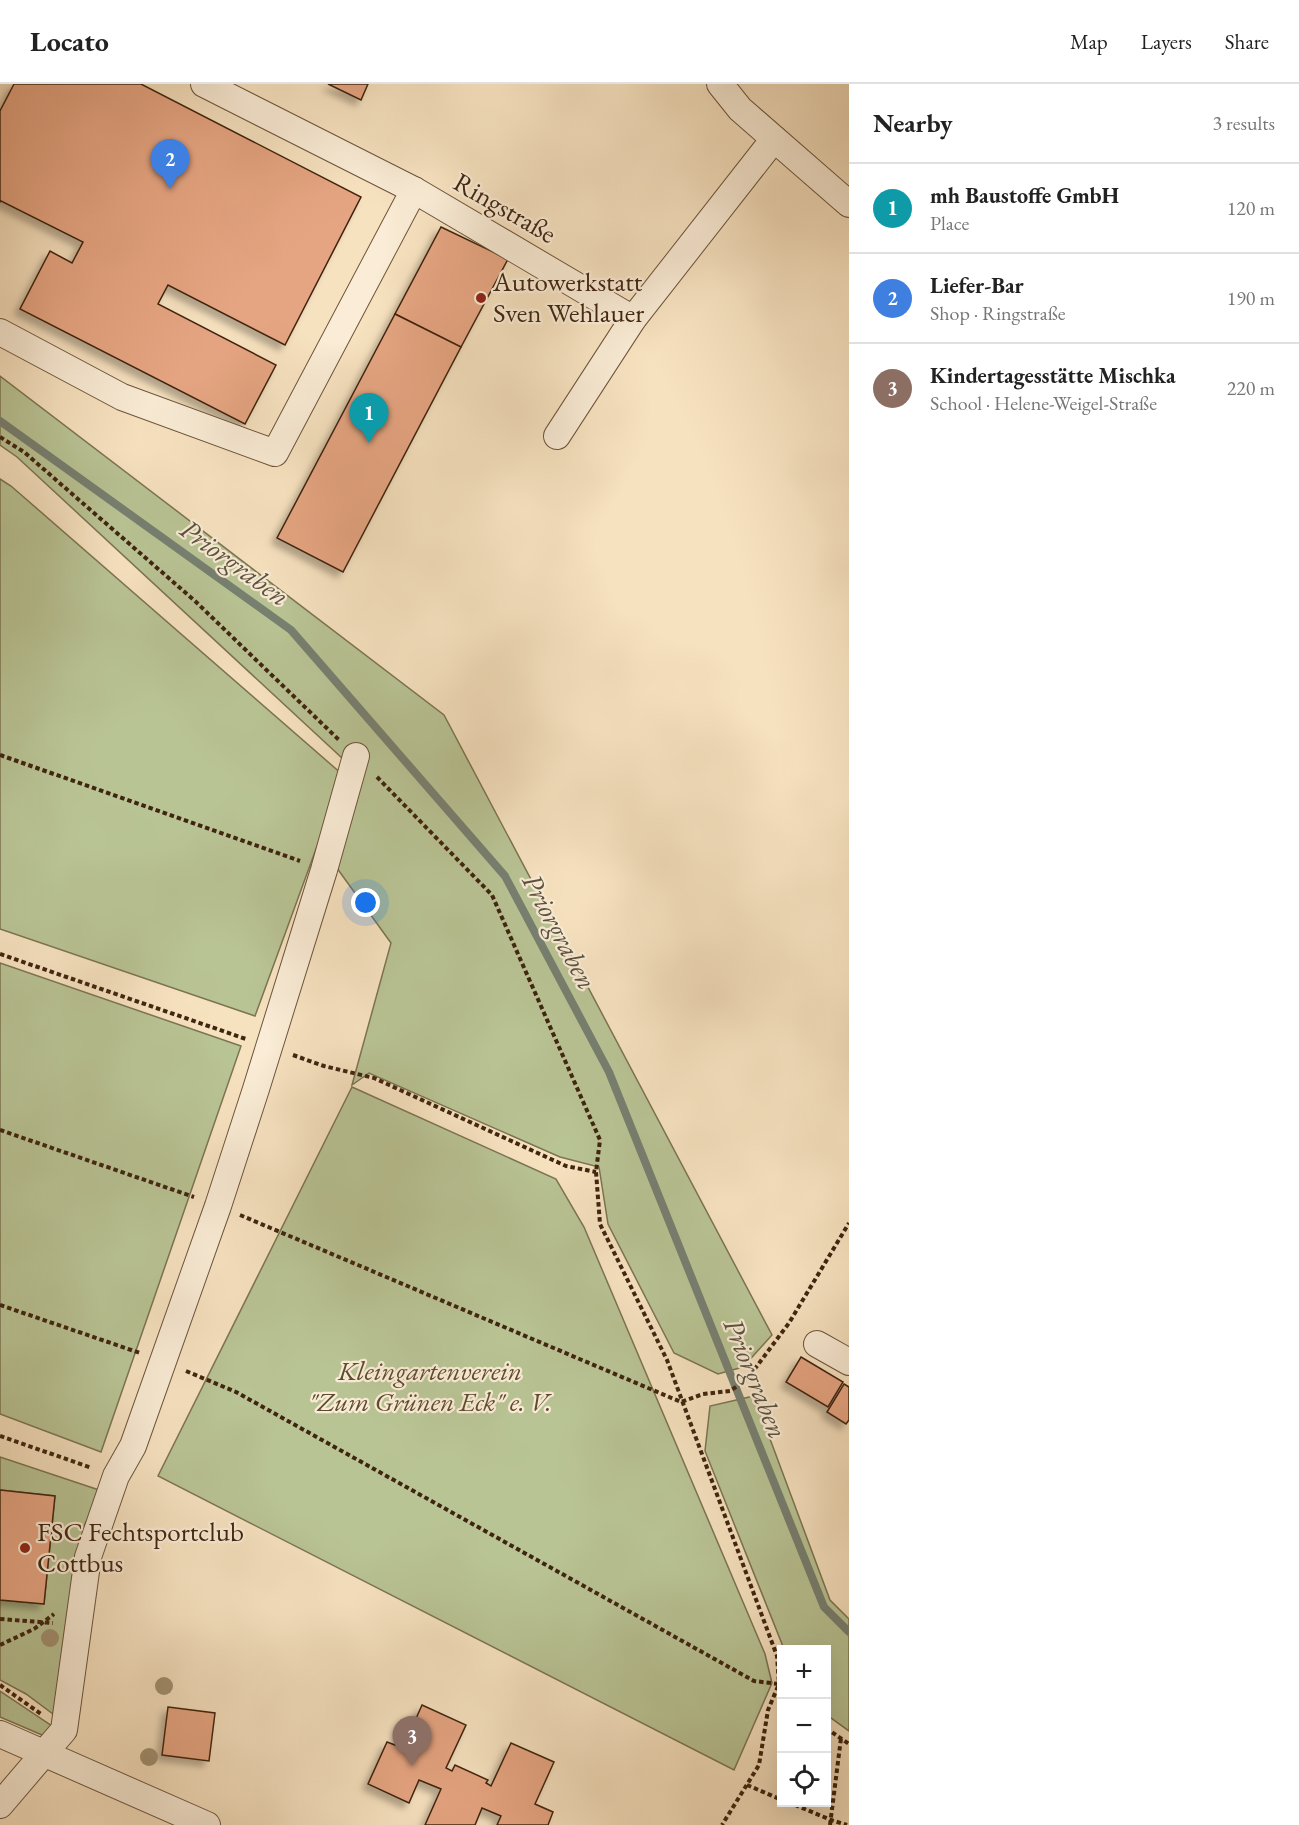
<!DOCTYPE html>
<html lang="en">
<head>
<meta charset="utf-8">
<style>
  :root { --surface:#fff; --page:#f6f6f6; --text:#222; --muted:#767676; --line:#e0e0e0; --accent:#7c3aed }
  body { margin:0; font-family:"EB Garamond",serif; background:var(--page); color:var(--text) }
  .controls { position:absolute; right:18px; bottom:18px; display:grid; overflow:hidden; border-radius:0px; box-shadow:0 6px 24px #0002 }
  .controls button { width:54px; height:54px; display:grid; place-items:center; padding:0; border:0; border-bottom:2px solid var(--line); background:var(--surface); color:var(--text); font:30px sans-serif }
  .you { position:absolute; left:366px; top:819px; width:21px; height:21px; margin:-15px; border:4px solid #fff; border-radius:50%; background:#1a73e8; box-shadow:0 0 0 9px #1a73e833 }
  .badge { display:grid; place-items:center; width:39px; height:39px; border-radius:50%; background:var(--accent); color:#fff; font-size:20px; font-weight:700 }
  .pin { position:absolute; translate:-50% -50px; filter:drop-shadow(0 2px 3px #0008) }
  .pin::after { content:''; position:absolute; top:32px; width:21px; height:18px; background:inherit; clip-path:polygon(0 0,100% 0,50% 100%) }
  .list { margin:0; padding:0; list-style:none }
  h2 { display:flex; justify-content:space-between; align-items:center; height:78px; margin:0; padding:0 24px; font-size:26px }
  h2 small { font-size:20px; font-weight:400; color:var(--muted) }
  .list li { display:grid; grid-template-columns:39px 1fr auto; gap:18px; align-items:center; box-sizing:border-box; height:90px; padding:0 24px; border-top:2px solid var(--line) }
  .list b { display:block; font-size:22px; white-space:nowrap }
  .list p { margin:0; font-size:20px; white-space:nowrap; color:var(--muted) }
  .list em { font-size:20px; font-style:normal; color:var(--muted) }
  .icon { flex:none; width:33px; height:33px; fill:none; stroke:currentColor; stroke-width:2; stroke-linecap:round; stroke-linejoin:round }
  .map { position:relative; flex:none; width:849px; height:1741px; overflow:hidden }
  header { display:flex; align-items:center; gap:36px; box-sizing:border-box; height:84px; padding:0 30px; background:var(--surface); border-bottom:2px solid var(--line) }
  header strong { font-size:28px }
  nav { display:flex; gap:33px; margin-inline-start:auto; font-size:21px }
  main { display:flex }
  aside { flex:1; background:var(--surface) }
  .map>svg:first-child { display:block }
</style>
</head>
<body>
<header>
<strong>Locato</strong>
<nav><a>Map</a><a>Layers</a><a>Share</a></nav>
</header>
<main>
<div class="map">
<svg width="849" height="1741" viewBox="0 0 849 1741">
  <defs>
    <filter id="shadow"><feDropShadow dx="-5.5" dy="5.5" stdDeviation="3" flood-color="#0004"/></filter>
  </defs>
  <rect width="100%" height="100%" fill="#f7e2c0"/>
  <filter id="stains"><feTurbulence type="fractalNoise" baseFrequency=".00333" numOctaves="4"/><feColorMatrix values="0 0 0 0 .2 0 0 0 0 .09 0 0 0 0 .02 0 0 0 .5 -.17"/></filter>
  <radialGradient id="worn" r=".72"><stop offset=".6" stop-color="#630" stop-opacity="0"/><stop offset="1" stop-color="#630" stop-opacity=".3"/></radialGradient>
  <!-- green -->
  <g fill="#b9c495" stroke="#7c7452" stroke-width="1.5">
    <polygon points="0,292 444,631 772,1251 743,1283 718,1290 674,1269 608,1140 599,1083 560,1073 369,989 352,1001 391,859 334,780 356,687 17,373 0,361"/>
    <polygon points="0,395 11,402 343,691 255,932 0,845"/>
    <polygon points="0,879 241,962 101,1368 0,1330"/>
    <polygon points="352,1003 556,1095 584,1143 765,1570 772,1599 734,1686 158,1392"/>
    <polygon points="754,1312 830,1516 849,1535 849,1647 827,1631 826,1566 784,1565 705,1367 710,1322"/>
    <polygon points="0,1373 102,1407 85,1440 73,1499 57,1633 26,1610 0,1596 0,1516 44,1520 55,1412 0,1406"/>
    <polygon points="0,1607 52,1642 45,1651 42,1651 0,1633"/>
  </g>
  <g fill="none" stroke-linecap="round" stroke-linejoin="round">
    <!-- stream -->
    <polyline stroke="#778071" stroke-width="8" points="0,337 291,546 505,792 609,988 824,1523 849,1548"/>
  </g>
  <!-- building -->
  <g fill="#e6a582" stroke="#3f240f" stroke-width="1.5" filter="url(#shadow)">
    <polygon points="14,0 141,0 361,113 285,261 168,201 158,220 276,281 245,340 20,225 50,167 72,179 83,158 1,117 0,118 0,27"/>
    <polygon points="328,0 368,0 361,16"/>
    <polygon points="441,143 508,175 461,263 395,230"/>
    <polygon points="395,230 461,263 343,488 277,454"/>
    <polygon points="801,1273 843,1298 828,1323 786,1298"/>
    <polygon points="844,1300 849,1303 849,1336 846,1340 827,1328"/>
    <polygon points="0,1406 55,1412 44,1520 0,1516"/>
    <polygon points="422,1621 466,1641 446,1684 452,1687 455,1681 488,1696 486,1699 491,1702 511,1659 554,1678 535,1720 553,1728 548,1741 497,1741 501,1732 482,1724 475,1741 425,1741 441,1705 419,1696 409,1719 368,1700 387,1658 403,1664"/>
    <polygon points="168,1623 215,1629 209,1677 162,1671"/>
  </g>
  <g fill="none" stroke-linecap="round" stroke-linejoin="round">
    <!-- minor casing -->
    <g stroke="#6d543b" stroke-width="28">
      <g id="minor">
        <polyline points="204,0 414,106 633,235"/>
        <polyline points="720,0 740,25 849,120"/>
        <polyline points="0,248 122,313 275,369 414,106"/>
        <polyline points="557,352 633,235 774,55"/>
        <polyline points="817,1260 849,1278"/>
        <polyline points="0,1650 207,1741"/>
        <polyline points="0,1721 64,1646 88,1473 116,1392 133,1362 218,1122 256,1005 324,786 356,672"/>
      </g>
    </g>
    <!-- path -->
    <g stroke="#3f240f" stroke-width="4" stroke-dasharray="4.5 3" stroke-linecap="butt">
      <polyline points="0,353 24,368 195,517 339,656"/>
      <polyline points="0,671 300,777"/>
      <polyline points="377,693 492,811 600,1056 596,1088 600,1140 667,1276 777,1572 779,1600 782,1603"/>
      <polyline points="0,870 246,955"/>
      <polyline points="293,971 324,982 374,994 566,1082 596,1088"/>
      <polyline points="0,1046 194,1113"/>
      <polyline points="240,1131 681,1318 703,1310 730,1307 743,1298 751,1290 789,1239 849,1139"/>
      <polyline points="0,1221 140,1269"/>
      <polyline points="186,1287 236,1308 754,1597 779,1600 768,1626 759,1681 722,1741"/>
      <polyline points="0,1352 92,1384"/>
      <polyline points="0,1535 53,1539"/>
      <polyline points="0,1561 34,1545 54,1530"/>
      <polyline points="0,1601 41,1630"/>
      <polyline points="826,1644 849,1660"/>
      <polyline points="747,1701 782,1716"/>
      <polyline points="788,1718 831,1736 847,1741"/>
      <polyline points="830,1741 841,1654"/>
    </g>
    <!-- minor -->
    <use href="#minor" stroke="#faecd6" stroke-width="26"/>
  </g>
  <!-- trees -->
  <g fill="#a39071">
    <circle cx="50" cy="1554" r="9"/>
    <circle cx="164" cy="1602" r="9"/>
    <circle cx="149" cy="1673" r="9"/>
  </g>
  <!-- markers -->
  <g fill="#8f2418" stroke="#faecd6" stroke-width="2">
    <circle cx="481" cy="214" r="6"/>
    <circle cx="25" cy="1464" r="6"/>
  </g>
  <g text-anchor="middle" stroke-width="4.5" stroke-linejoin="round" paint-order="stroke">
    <!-- street labels -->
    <g font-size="27" fill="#3f240f" stroke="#faecd6">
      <text transform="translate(505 124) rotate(30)" y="9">Ringstraße</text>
    </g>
    <!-- poi labels -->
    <g font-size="27" fill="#3f240f" stroke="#faecd6" text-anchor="start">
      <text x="493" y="207">Autowerkstatt<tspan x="493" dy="31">Sven Wehlauer</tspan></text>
      <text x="37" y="1457">FSC Fechtsportclub<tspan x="37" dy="31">Cottbus</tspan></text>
    </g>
    <!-- park labels -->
    <g font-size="27" font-style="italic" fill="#5e4c30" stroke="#faecd6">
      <text x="430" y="1296">Kleingartenverein<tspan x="430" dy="31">"Zum Grünen Eck" e. V.</tspan></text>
    </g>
    <!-- water labels -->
    <g font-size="28" font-style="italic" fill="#5b5240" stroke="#faecd6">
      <text transform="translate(235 478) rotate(36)" y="10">Priorgraben</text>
      <text transform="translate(560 847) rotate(62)" y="10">Priorgraben</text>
      <text transform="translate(756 1294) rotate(68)" y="10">Priorgraben</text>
    </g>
  </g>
  <rect width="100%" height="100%" filter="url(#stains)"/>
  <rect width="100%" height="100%" fill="url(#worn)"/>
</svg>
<div class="controls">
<button>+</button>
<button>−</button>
<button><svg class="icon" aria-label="locate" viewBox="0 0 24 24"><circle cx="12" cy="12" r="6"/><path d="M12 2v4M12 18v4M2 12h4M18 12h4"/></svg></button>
</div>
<div class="you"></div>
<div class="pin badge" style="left:369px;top:359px;background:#0f9aa8">1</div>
<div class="pin badge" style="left:170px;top:105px;background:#3f7fe0">2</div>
<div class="pin badge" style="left:412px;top:1682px;background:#8d6e63">3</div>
</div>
<aside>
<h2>Nearby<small>3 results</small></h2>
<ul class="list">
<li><span class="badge" style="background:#0f9aa8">1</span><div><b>mh Baustoffe GmbH</b><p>Place</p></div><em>120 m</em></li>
<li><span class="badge" style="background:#3f7fe0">2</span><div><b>Liefer-Bar</b><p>Shop · Ringstraße</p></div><em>190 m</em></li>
<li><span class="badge" style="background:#8d6e63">3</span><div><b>Kindertagesstätte Mischka</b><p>School · Helene-Weigel-Straße</p></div><em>220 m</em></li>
</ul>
</aside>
</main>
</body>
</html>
